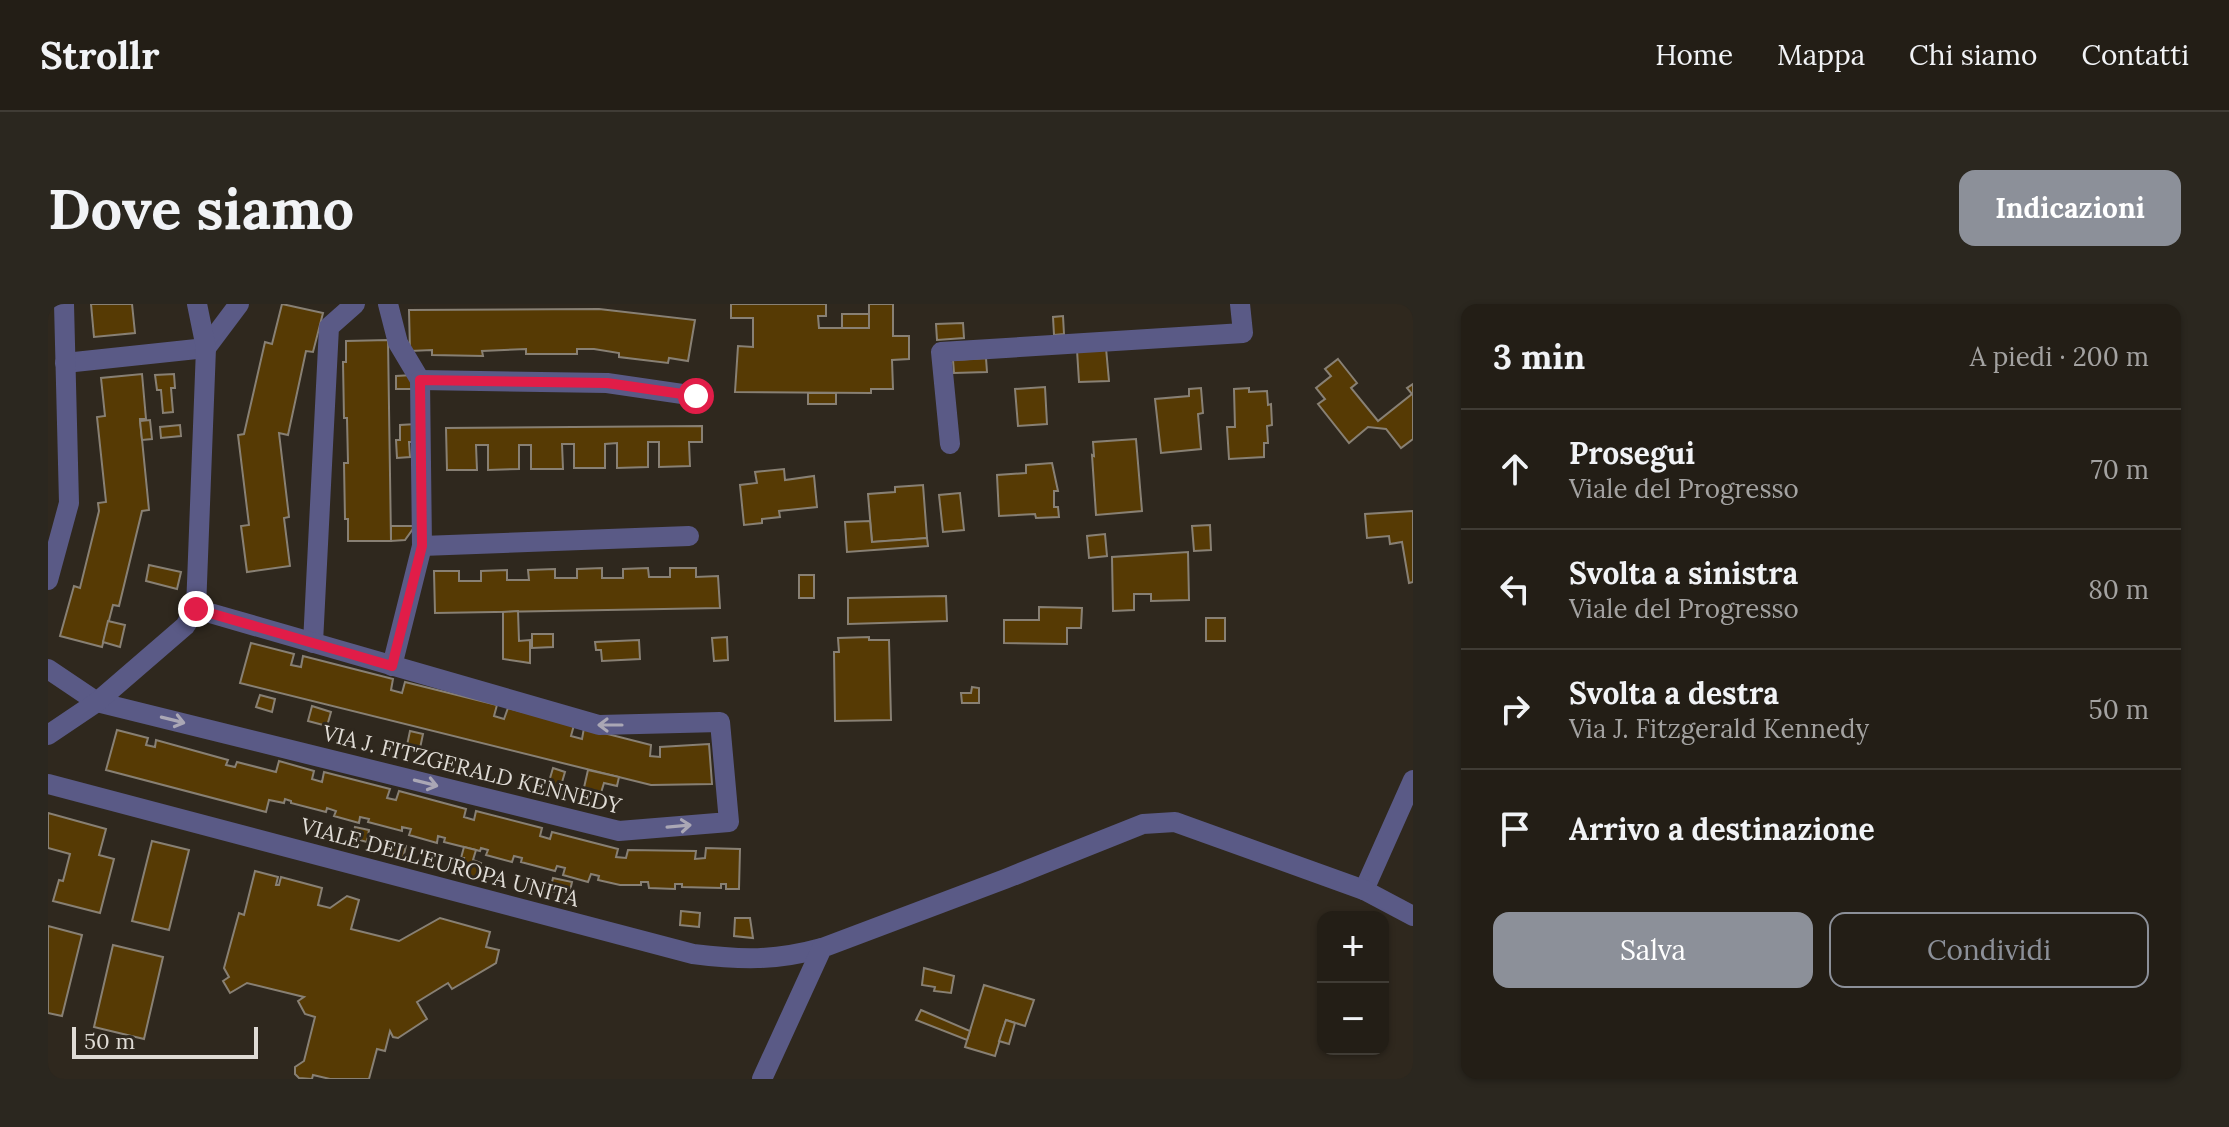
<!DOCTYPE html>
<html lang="it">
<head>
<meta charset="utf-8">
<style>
  :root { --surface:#231e16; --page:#2b271f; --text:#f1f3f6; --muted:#a3a2a1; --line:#403c35; --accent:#8c9099 }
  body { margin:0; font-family:Lora,serif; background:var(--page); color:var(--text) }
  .controls { position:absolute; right:24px; bottom:24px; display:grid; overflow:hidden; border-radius:16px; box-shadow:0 2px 6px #0004 }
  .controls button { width:72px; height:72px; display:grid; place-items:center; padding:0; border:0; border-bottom:2px solid var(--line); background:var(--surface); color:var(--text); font:40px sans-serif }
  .scale { position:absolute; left:24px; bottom:20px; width:186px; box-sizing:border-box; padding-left:8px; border:4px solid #dfdbd5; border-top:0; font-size:22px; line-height:28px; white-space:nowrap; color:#dfdbd5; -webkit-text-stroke:6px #2f281e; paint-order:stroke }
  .stop { position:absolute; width:24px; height:24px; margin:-18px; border:6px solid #e11d48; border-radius:50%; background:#fff }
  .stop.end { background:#e11d48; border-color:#fff; box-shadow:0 2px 8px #0008 }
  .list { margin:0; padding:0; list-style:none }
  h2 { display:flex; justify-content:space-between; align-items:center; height:104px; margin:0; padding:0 32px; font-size:34px }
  h2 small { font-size:26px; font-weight:400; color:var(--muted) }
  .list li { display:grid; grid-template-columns:52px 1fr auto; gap:24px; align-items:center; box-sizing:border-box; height:120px; padding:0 32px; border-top:2px solid var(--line) }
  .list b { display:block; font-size:30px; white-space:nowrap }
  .list p { margin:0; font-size:26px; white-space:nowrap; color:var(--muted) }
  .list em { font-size:26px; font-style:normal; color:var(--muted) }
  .actions { display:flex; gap:16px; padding:24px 32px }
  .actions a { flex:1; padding:18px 0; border:2px solid var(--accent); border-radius:16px; text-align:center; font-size:28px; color:var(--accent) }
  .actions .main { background:var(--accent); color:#fff }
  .icon { flex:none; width:44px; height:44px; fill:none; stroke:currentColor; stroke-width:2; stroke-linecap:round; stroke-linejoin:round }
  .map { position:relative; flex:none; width:1365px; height:775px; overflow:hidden; border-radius:16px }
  header { display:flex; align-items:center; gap:48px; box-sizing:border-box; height:112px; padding:0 40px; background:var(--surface); border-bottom:2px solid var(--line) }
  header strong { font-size:38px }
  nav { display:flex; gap:44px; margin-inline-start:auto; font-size:28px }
  .intro { display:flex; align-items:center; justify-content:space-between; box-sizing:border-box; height:192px; padding:0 48px }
  h1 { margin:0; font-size:56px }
  .button { padding:20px 36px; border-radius:16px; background:var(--accent); color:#fff; font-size:28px; font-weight:700 }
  main { display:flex; gap:48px; padding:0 48px }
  aside { flex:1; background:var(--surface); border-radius:16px; box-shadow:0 2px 6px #0004 }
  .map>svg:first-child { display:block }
</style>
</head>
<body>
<header>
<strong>Strollr</strong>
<nav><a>Home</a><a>Mappa</a><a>Chi siamo</a><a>Contatti</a></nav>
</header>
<div class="intro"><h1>Dove siamo</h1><a class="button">Indicazioni</a></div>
<main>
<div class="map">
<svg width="1365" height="775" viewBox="0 0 1365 775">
  <rect width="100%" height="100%" fill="#2f281e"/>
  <!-- building -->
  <g fill="#563a04" stroke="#888074" stroke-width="2">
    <polygon points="43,0 84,0 87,29 46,33"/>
    <polygon points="234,0 275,9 265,48 258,47 240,131 231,129 241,213 236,214 242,262 199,268 193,222 201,221 190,131 196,130 217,38 224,40"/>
    <polygon points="683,0 778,0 778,12 770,12 771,24 821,24 821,0 845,0 845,32 861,32 861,55 844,56 845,85 823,85 823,89 687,88 690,42 705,43 705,14 683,14"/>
    <polygon points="551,5 647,16 640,57 621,54 620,59 571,53 571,49 546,45 529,45 529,50 478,50 478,45 434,47 435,52 384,51 384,46 362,47 361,6"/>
    <rect x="794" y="10" width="27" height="14"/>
    <polygon points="1015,12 1016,30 1006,31 1005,13"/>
    <polygon points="915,19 916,34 889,36 888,20"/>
    <polygon points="340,36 343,237 300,237 300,215 297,215 296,159 300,159 299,114 296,114 295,58 298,58 298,37"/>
    <polygon points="1058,44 1061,77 1031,78 1029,46"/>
    <polygon points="938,54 939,68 906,69 905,56"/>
    <polygon points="1290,55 1309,79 1303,84 1330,117 1364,90 1359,84 1365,80 1365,135 1353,144 1338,125 1320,123 1301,139 1270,100 1277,95 1268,84 1283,72 1277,65"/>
    <polygon points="94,70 98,115 92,115 101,206 94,207 71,302 65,301 54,343 12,332 26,282 32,284 51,207 50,199 58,198 49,113 57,112 53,74"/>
    <polygon points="126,70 127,84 123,84 125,108 115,109 113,86 109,86 107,71"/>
    <polygon points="365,71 365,85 348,85 348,72"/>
    <polygon points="997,83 999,120 970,122 967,85"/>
    <polygon points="1153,84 1155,109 1150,110 1153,145 1113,149 1107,95 1141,92 1141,85"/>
    <polygon points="1201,84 1201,88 1219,87 1220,101 1223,100 1224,121 1219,122 1220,139 1216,139 1216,153 1181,155 1179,123 1187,123 1186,85"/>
    <rect x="760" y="89" width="28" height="11"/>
    <polygon points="102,116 104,135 94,136 92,117"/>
    <polygon points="368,120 369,138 361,138 362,153 349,154 348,136 352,136 352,121"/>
    <polygon points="132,121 133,132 113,134 112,123"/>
    <polygon points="654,122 654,138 641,138 642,162 611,163 611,138 600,138 600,163 569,164 569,139 557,140 557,164 526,164 526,140 514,140 515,165 483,165 483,141 471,141 471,165 440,166 440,141 428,141 429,166 399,166 398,124"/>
    <polygon points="1088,135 1094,207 1048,211 1044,151 1046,152 1045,138"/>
    <polygon points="1004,159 1010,187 1006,187 1006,203 1010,203 1011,213 988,214 987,210 951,212 949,171 978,169 978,161"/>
    <polygon points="736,165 737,176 766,172 769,203 731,207 732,213 714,215 714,219 696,221 692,181 709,179 707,168"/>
    <polygon points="875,181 879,234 824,238 820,190 847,188 847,183"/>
    <polygon points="912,189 916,226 895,228 891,191"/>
    <polygon points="1365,207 1365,278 1361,279 1354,238 1342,240 1341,232 1319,234 1317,210"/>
    <polygon points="822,217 824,238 879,234 880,242 799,248 797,218"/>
    <polygon points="1162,221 1163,246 1146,247 1144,222"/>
    <polygon points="343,222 367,222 357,236 343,237"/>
    <polygon points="1057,230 1059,252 1041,254 1039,232"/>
    <polygon points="1140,248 1141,296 1103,297 1103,290 1086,290 1086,306 1065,307 1064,253"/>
    <polygon points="101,261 133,268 129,285 98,277"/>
    <polygon points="554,264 554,274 575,274 575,265 600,264 601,273 622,273 622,264 648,264 648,273 670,272 672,304 387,309 386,267 411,267 411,277 433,277 433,267 459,266 459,276 481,276 480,266 507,265 507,274 529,274 529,265"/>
    <rect x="751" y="271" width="15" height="23"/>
    <polygon points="898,292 899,317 800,320 800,294"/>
    <polygon points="991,303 1034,304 1033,324 1019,324 1019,340 956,339 956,316 991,316"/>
    <polygon points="470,307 471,337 482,336 482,359 455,355 455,308"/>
    <rect x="1158" y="314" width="19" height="23"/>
    <polygon points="60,317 77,321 72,343 55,338"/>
    <polygon points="484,330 505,330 505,343 484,344"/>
    <polygon points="679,333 680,356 666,357 664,334"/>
    <polygon points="821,333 821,336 841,336 843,416 787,417 786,348 791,348 790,334"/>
    <polygon points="591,336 592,355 554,357 553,346 548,346 547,338"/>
    <polygon points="203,339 246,350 243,361 253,363 255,352 345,375 343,386 354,389 357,378 449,401 446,412 456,415 460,404 526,421 523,432 534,435 536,424 603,441 602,452 612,453 612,443 661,440 664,480 603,481 192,379"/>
    <polygon points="924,383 931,384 931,399 914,399 913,389 923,389"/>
    <polygon points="212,391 227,395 224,408 208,403"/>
    <polygon points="264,402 283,408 279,422 260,417"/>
    <polygon points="69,426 100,434 98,441 107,443 108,436 180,456 178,461 187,463 189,458 228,468 231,457 266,467 264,475 274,478 276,468 342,485 339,494 348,496 351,487 418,505 416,513 426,516 428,507 494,524 492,532 502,535 504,528 570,545 568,553 578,554 580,546 648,547 647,555 657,554 658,544 692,545 691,585 678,585 678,580 673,580 673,584 634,583 634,580 627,580 627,585 601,584 600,578 593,578 593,581 572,581 550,576 551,572 543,570 540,578 515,571 517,564 509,562 507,567 473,558 474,554 466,552 464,558 438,551 440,546 433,544 432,547 396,538 397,534 390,532 389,539 361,531 363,525 354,523 354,527 320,518 321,515 312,513 311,519 286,512 288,507 279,504 278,508 243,499 243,497 237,495 236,499 221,496 218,508 58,466"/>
    <polygon points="362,427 375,430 371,449 358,446"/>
    <polygon points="505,464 517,468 512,485 500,481"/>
    <polygon points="540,466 571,473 569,482 556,479 552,492 535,488"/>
    <polygon points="0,509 58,525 51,551 66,555 52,609 5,597 11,576 15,577 22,550 0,544"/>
    <polygon points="307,523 321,526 319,538 304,534"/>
    <polygon points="104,537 141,546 121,626 84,617"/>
    <polygon points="342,537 358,542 355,554 338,549"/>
    <polygon points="416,543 428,546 425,556 433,559 429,574 412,569 416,554 413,554"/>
    <polygon points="207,567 230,573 228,581 231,581 233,573 274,584 270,601 282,604 299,592 311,596 303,625 351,637 392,614 442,628 438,643 451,646 448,659 404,685 400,679 369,698 379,715 350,734 345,733 342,727 337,747 329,745 321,775 282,775 265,771 264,775 251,774 247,770 247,763 256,757 267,713 257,710 250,697 256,693 199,679 182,689 175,677 181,673 176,664 191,609 196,611"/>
    <polygon points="505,574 524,578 521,591 502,587"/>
    <polygon points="633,607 652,609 651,623 632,621"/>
    <polygon points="687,614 702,614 705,634 686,632"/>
    <polygon points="0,622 34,631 14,712 0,709"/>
    <polygon points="65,641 115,653 96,735 46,723"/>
    <polygon points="876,664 906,672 903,689 886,687 887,683 874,681"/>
    <polygon points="936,681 986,696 977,722 958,716 947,752 917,743"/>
    <polygon points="873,706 922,727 919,736 868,716"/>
    <polygon points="958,716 967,719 961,740 951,737"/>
  </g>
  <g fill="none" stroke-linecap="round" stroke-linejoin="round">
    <!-- minor -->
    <g stroke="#5a5a86" stroke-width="20">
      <polyline points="340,0 350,39 372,76 374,242 344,362"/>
      <polyline points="17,59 158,44 191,0"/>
      <polyline points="372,76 559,79 648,92"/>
      <polyline points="902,140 893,48 1195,29 1192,0"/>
      <polyline points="374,242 641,232"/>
      <polyline points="0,276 21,199 16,0"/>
      <polyline points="265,339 281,23 307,0"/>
      <polyline points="0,365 49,398 571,527 681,518 672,418 551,421 148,305"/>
      <polyline points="0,431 49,398 137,322 148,305 158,44 149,0"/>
      <path d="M0,480L645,650C693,656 727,657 774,644"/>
      <polyline points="1316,586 1365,476"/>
      <polyline points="714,775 774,644 957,575 1095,520 1127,518 1316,586 1365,612"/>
    </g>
  </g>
  <!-- one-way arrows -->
  <defs><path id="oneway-shaft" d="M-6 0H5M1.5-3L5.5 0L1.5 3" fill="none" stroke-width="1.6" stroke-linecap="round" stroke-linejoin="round" transform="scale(2)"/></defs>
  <g stroke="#aaa7b5">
    <use href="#oneway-shaft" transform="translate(125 416) rotate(14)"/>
    <use href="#oneway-shaft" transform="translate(562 421) rotate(-180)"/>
    <use href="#oneway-shaft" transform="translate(378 479) rotate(14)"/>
    <use href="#oneway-shaft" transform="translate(631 522) rotate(-5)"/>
  </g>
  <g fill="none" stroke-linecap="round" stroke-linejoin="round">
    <!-- route -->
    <polyline stroke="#e11d48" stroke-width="10" points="148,305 344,362 374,242 372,76 559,79 648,92"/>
  </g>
  <g text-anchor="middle" stroke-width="6" stroke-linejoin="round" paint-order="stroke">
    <!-- street labels -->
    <g font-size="22" fill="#dfdbd5" stroke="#2f281e">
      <text transform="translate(424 465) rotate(14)" y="8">VIA J. FITZGERALD KENNEDY</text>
      <text transform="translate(392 558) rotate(15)" y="8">VIALE DELL'EUROPA UNITA</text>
    </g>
  </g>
</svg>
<div class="controls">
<button>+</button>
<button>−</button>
</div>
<div class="scale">50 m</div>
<div class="stop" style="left:648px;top:92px"></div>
<div class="stop end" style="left:148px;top:305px"></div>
</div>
<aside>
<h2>3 min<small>A piedi · 200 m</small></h2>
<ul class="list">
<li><svg class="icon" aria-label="ahead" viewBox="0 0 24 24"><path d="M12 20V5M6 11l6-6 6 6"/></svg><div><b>Prosegui</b><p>Viale del Progresso</p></div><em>70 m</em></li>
<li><svg class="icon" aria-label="left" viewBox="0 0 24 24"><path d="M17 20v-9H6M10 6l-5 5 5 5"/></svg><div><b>Svolta a sinistra</b><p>Viale del Progresso</p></div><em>80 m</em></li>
<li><svg class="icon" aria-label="right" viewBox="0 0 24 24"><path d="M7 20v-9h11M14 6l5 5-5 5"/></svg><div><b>Svolta a destra</b><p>Via J. Fitzgerald Kennedy</p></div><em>50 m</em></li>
<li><svg class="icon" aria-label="arrive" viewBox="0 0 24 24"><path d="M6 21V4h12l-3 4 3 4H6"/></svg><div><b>Arrivo a destinazione</b></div></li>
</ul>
<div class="actions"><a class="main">Salva</a><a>Condividi</a></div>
</aside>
</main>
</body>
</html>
